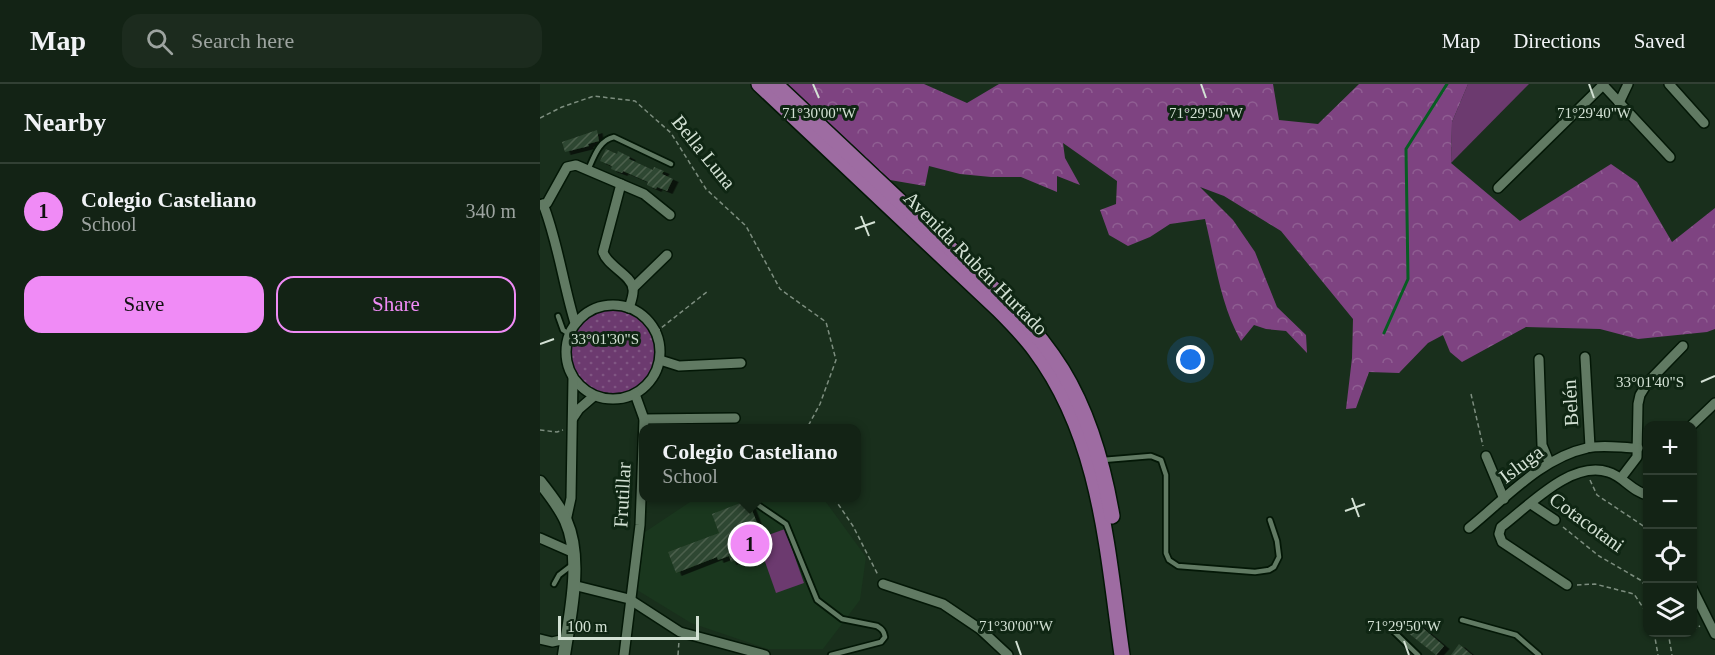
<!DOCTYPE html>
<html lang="en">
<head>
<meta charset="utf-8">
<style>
  :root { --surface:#132315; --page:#1c2b1e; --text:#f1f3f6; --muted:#9da4a0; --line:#324034; --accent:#f08bf6 }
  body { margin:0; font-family:Georgia,serif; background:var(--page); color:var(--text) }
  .controls { position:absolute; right:18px; bottom:18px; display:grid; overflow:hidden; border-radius:12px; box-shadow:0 2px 4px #0004 }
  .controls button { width:54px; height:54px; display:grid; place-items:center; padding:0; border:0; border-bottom:2px solid var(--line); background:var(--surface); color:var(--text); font:30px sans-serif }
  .scale { position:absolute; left:18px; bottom:15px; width:141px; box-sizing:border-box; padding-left:6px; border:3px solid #d3e1d4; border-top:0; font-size:16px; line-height:21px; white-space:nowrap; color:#d3e1d4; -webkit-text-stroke:4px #0f2613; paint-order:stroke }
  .you { position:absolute; left:651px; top:276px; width:21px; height:21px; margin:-15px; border:4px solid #fff; border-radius:50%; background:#1a73e8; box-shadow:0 0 0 9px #1a73e833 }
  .badge { display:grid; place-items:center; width:39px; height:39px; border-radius:50%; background:var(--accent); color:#111; font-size:20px; font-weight:700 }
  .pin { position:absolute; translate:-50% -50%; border:3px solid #fff; box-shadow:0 2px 6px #0006 }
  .popup { position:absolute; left:99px; top:340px; width:222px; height:78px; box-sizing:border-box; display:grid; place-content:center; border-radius:12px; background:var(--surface); filter:drop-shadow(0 2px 4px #0005); font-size:20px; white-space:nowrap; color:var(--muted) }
  .popup b { font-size:22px; color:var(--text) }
  .popup::after { content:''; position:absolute; left:50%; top:100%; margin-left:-12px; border:12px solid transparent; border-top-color:var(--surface) }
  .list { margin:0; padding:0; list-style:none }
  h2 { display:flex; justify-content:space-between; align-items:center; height:78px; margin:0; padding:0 24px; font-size:26px }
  h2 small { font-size:20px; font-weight:400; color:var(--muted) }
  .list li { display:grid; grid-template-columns:39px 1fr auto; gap:18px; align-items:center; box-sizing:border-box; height:96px; padding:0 24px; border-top:2px solid var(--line) }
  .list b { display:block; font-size:22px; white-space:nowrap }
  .list p { margin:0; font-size:20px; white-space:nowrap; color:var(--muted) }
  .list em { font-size:20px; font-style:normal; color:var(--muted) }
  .actions { display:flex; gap:12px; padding:18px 24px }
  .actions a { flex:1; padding:14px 0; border:2px solid var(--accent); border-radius:18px; text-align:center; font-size:21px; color:var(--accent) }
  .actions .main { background:var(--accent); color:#111 }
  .icon { flex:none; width:33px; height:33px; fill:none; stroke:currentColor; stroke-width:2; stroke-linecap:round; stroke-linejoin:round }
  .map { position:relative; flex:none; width:1175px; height:571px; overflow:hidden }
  header { display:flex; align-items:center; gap:36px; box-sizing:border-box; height:84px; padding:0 30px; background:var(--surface); border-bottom:2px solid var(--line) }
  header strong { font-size:28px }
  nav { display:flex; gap:33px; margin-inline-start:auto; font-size:21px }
  .search { width:420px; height:54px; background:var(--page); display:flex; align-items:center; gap:15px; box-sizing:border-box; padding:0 21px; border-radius:18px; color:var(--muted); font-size:22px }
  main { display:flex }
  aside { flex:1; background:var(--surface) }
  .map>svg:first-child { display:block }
</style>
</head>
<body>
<header>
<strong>Map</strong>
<div class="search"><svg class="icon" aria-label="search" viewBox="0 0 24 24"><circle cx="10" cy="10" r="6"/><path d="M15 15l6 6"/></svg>Search here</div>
<nav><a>Map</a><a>Directions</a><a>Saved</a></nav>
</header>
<main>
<aside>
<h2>Nearby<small></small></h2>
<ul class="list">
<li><span class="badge">1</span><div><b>Colegio Casteliano</b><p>School</p></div><em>340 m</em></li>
</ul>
<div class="actions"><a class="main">Save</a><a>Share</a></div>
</aside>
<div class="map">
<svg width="1175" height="571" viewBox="0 0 1175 571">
  <defs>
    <pattern id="forest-crowns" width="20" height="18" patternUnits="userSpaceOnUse" patternTransform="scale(1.5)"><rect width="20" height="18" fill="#7e4381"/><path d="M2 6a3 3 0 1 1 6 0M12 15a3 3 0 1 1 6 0" fill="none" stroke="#8f5e92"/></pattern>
    <pattern id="park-dots" width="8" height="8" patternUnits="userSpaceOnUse" patternTransform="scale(1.5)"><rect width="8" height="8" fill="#6c3a6f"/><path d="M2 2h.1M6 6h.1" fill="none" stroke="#805683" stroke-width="1.8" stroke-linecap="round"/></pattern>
    <pattern id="building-hatch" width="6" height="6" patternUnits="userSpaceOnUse" patternTransform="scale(1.5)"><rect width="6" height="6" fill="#2f4631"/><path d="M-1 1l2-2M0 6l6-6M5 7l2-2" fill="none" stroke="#4c604e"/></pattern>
    <filter id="shadow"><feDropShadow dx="5.5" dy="3" stdDeviation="0" flood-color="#0009"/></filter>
  </defs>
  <rect width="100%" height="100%" fill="#192f1c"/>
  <!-- built -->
  <polygon fill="#1a371e" points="156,414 283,414 326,473 320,516 283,565 228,565 151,539 97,506 105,448"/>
  <!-- green -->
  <g fill="#6c3a6f">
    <polygon points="928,0 989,0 911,79 912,38"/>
    <polygon points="245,445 264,499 236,509 217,455"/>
  </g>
  <!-- forest -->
  <path fill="url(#forest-crowns)" d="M247,0H384L427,19L459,0H733L739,36L778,40L819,0H928L912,38L911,79L980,137L1071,80L1097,98L1132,158L1175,124V245L1167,248L1098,255L1060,245L986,243L922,278L910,268L903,251L888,259L859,289L829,288L816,324L806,325L812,274L813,235L741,147L684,112L660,103L693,136L715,168L737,223L766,251L767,269L746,247L726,245L714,241L701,257C680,220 675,176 665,135L630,140L610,153L588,162L569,151L560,126L576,120L577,97L523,59L525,74L540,101L517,92V108L481,93H451L420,90L389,82L385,102L350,96Z"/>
  <!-- park -->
  <circle fill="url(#park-dots)" cx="73" cy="268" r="44"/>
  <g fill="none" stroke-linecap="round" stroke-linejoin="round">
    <!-- stream -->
    <polyline stroke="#075d22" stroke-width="3" points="844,249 868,195 866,65 907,0"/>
  </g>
  <!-- building -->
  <g fill="url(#building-hatch)" filter="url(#shadow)">
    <polygon points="57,46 59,57 48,60 49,62 25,68 22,58"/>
    <polygon points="66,65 77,70 78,67 90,73 89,75 113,86 114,83 124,87 122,90 133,95 127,107 117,103 116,105 107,101 108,98 83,87 82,89 71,85 72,82 60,77"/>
    <polygon points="208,416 221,449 212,453 218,467 191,478 189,472 178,476 177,473 136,489 128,468 179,449 172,430"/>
    <polygon points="877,539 904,562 896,571 867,548"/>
    <polygon points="919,560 932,571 911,571"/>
  </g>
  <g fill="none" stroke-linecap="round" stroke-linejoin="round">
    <!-- service casing -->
    <g stroke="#031706" stroke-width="8">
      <g id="service">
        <path d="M48,86C54,73 59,56 74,53L131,80"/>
        <polyline points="18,232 23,246 29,250"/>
        <polyline points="563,376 611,372 621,376 626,391 626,469 629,476 638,482 715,488 729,486 734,483 739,473 737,457 730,436"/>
        <path d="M218,421L246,440L277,516L302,535L337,542C342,545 344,547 345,553L341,558L291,571"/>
        <polyline points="14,500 19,491 32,481"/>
        <polyline points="922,536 976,551 999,571"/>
        <polyline points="849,543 878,571"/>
      </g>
    </g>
    <!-- minor casing -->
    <g stroke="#031706" stroke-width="12">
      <g id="minor">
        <polyline points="1129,0 1164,39"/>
        <polyline points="1063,1 1130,73"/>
        <polyline points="1079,19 1088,0"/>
        <path d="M81,100L63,168C67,182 92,191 93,205C94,210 91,218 89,224"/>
        <polyline points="958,104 1064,0"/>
        <polyline points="3,120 7,119 27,83 36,81 104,110 130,131"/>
        <path d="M0,121L3,120C18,158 23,200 35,239"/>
        <polyline points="93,204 127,171"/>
        <circle cx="73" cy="268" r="47"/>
        <polyline points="1045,273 1050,363"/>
        <polyline points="999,275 1002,361 1009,378"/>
        <polyline points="120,276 139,282 201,279"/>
        <polyline points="33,334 39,325 54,312"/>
        <polyline points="104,335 195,334"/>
        <polyline points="1151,342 1175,319"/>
        <polyline points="946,372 964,415"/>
        <polyline points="1081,394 1097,373 1098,320 1100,311 1108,298 1143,262"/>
        <polyline points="991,420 1015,436"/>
        <polyline points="26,437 31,414 33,294"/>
        <path d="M929,444C965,415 1001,374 1047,364C1063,360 1082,364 1098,364"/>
        <polyline points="0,454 34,469"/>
        <polyline points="343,500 403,520 440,545 468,571"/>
        <polyline points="33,501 89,515 140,548 225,571"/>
        <path d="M1027,501L962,458L959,450L961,443C989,422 1031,376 1068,388C1083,392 1092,408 1108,411"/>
        <polyline points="1152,504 1175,550"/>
        <polyline points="0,555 12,558 26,555"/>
        <polyline points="84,571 100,441 104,335 95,310"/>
      </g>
    </g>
    <!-- tertiary casing -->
    <g stroke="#031706" stroke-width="15">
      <path id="tertiary" d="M0,398C9,410 20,423 26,437C43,475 30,531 24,571"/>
    </g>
    <!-- trunk casing -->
    <g stroke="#031706" stroke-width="18">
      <g id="trunk">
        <path d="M219,0L458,225C471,238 484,251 495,266C561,354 567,466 582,571"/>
        <path d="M235,0C290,51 344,102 398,153C442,194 490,234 522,286C549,330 563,380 572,432"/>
      </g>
    </g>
    <!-- path -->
    <g stroke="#7d8e7f" stroke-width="1.5" stroke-dasharray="4.5 3" stroke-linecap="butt">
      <polyline points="0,34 22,23 54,12 95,17 131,49 166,105 206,142 240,205 286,238 296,276 280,320 267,344"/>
      <polyline points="116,248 168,207"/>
      <polyline points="931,310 943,362"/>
      <polyline points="0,346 17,348 23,346"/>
      <polyline points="1050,396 1057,411 1108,445"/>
      <polyline points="294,414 313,442 338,491"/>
      <polyline points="1023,443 1059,472 1102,497 1108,507"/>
      <polyline points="1037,501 1055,500 1094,510 1108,531"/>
      <polyline points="1152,546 1160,542"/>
      <polyline points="1114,548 1118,571"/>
      <polyline points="1128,548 1132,571"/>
      <polyline points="138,571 139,557"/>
    </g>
    <!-- service -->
    <use href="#service" stroke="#617a63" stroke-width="4.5"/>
    <!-- minor -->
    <use href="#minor" stroke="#617a63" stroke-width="9"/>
    <!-- tertiary -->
    <use href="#tertiary" stroke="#617a63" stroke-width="12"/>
    <!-- trunk -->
    <use href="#trunk" stroke="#9e6ca2" stroke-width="15"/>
  </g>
  <!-- ticks -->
  <path fill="none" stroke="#d3e1d4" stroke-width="2" d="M273,0L279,14M661,0L666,14M1049,0L1054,14M321,132L329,152M315,145L335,138M0,260L14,255M1161,298L1175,292M812,414L819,433M805,427L825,420M476,557L481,571M864,557L869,571"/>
  <g text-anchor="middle" stroke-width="6" stroke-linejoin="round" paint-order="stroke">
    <!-- street labels -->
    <g font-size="20" fill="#d3e1d4" stroke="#0f2613">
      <text transform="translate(164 68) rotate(51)" y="7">Bella Luna</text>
      <text transform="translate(436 179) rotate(45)" y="7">Avenida Rubén Hurtado</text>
      <text transform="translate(1030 319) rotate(-93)" y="7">Belén</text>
      <text transform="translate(981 380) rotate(-37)" y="7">Isluga</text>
      <text transform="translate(82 411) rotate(-87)" y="7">Frutillar</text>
      <text transform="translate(1047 438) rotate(36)" y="7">Cotacotani</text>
    </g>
  </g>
  <g font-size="15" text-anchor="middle" fill="#d3e1d4" stroke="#0f2613" stroke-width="6" stroke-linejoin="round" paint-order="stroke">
    <text x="279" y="34">71°30'00"W</text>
    <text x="666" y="34">71°29'50"W</text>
    <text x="1054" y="34">71°29'40"W</text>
    <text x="65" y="260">33°01'30"S</text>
    <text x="1110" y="303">33°01'40"S</text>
    <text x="476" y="547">71°30'00"W</text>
    <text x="864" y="547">71°29'50"W</text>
  </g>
</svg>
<div class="controls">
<button>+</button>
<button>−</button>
<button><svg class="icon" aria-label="locate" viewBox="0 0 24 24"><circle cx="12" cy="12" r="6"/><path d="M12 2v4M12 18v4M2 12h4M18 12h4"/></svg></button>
<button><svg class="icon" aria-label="layers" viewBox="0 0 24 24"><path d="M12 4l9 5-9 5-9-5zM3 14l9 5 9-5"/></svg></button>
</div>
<div class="scale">100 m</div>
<div class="you"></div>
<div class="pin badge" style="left:210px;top:460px">1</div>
<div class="popup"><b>Colegio Casteliano</b>School</div>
</div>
</main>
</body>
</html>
